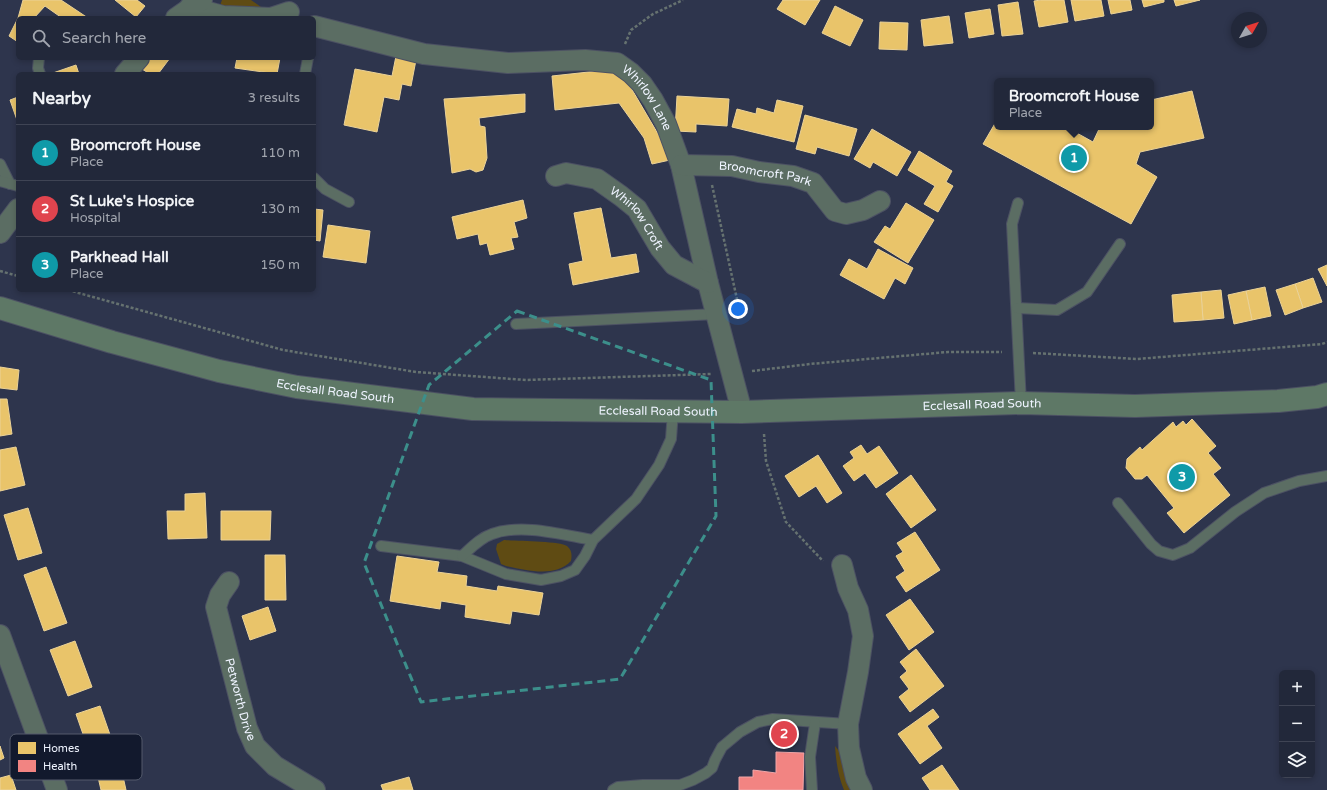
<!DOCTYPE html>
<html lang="en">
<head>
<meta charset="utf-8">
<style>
  :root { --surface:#22283a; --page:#2e3445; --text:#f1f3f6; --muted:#a2a6af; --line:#3f4454; --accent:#bca0f2 }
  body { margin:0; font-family:"Varela Round",sans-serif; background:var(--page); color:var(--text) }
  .controls { position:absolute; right:12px; bottom:12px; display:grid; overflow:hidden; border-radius:6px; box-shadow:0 2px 6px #0003 }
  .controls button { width:36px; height:36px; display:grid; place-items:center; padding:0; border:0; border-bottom:1px solid var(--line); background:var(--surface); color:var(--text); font:20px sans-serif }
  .compass { position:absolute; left:1231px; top:12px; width:36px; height:36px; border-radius:50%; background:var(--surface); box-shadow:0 2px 6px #0003; rotate:51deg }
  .you { position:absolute; left:738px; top:309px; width:14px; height:14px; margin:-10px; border:3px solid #fff; border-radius:50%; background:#1a73e8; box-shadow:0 0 0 6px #1a73e833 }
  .badge { display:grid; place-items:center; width:26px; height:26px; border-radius:50%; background:var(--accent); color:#fff; font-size:13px; font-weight:700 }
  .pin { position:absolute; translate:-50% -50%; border:2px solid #fff; box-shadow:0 1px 4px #0006 }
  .popup { position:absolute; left:994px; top:78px; width:160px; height:52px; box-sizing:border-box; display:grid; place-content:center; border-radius:6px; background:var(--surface); filter:drop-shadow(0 1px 3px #0005); font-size:13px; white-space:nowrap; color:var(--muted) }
  .popup b { font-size:15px; color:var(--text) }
  .popup::after { content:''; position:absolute; left:50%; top:100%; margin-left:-8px; border:8px solid transparent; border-top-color:var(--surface) }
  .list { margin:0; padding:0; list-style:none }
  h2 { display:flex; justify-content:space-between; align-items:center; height:52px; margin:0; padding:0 16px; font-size:17px }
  h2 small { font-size:13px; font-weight:400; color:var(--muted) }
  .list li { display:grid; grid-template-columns:26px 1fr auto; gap:12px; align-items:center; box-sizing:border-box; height:56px; padding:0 16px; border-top:1px solid var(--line) }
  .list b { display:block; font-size:15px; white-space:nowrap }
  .list p { margin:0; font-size:13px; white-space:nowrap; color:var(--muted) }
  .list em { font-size:13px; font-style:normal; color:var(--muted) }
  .icon { flex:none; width:22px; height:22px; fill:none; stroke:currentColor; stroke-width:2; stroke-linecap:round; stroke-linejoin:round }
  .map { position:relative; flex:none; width:1327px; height:790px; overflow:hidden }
  .search { position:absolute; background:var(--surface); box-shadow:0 2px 6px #0003; left:16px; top:16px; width:300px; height:44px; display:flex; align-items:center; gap:10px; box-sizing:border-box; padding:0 14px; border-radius:6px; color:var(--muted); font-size:15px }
  .panel { position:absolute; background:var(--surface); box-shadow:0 2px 6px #0003; left:16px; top:72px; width:300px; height:220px; border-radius:6px }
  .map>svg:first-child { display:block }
</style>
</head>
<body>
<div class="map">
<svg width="1327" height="790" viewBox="0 0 1327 790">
  <rect width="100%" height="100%" fill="#2e354d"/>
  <!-- green -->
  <g fill="#5f4b13">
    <polygon points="222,0 251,0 261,7 219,8"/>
    <path d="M504,540C515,541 560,541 567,546C572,550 572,555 571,561C555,578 526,570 506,566L501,564L496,549L497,544Z"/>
    <path d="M835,746L843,756L848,783L851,790H844C838,776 836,761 835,746Z"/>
  </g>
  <!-- homes -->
  <g fill="#e9c46a" stroke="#ebd297">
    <polygon points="23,0 61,0 88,18 62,18 45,6 34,18 18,18"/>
    <polygon points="115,0 137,0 145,6 136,17"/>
    <polygon points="783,0 820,0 805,25 777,9"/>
    <polygon points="1041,0 1064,0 1068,22 1039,27 1034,1"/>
    <polygon points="1071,0 1101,0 1104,16 1075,21"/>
    <polygon points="1108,0 1130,0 1132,10 1111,14"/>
    <polygon points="1142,0 1164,0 1164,2 1144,7"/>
    <polygon points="1174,0 1200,0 1176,6"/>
    <polygon points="1018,2 1023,34 1002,36 998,5"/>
    <polygon points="835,6 863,20 850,46 822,33"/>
    <polygon points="990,9 994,34 969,38 965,13"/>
    <polygon points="949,16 953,43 924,46 921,20"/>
    <polygon points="18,18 18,42 9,36"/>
    <polygon points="880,22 908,23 907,50 879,49"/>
    <polygon points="396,56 416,60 411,86 402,84 399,100 384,97 377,132 344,125 355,69 392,76"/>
    <polygon points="150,58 170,58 158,74 150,74 142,69"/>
    <polygon points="237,58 280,58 277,74 235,68"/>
    <polygon points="76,65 79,74 50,74"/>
    <polygon points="607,70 620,76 627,81 661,139 670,160 652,164 644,138 619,103 555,110 552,76"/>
    <polygon points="1192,91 1204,138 1140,152 1136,164 1157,177 1131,224 983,144 997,120 997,127 1066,127 1093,142 1100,127 1151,127 1151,100"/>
    <polygon points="525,94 525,112 479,118 480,126 485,127 487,158 483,170 476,172 470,169 452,173 444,99"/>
    <polygon points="677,96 729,99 727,126 696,124 696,132 675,131"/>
    <polygon points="18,97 18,123 10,100"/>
    <polygon points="777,100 803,106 794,142 732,127 737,109 756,114 757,108 774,113"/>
    <polygon points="805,115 857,129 849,156 817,147 815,154 796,149"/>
    <polygon points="872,129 911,152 897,176 873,162 870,168 854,159"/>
    <polygon points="919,151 952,171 946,182 953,186 938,212 924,204 935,186 908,170"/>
    <polygon points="523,200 527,218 514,222 518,237 511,238 514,249 490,255 487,243 480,245 478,234 457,239 452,217"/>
    <polygon points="906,203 934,220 908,263 874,242 885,226 890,229"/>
    <polygon points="601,208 611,258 636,254 639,272 573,285 569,264 583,261 574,213"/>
    <polygon points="314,209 323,210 320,241 314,240"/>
    <polygon points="328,225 370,231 366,263 323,257"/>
    <polygon points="878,249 913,268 905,284 895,278 884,299 840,275 849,259 867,269"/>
    <polygon points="1327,265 1327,286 1318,269"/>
    <polygon points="1313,278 1322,302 1303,308 1295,284"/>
    <polygon points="1295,284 1303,308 1285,315 1276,290"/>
    <polygon points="1265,287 1271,316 1252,320 1246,291"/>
    <polygon points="1221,290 1224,318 1203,320 1201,292"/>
    <polygon points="1246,291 1252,320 1234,324 1228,295"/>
    <polygon points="1201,292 1203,320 1174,322 1172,295"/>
    <polygon points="0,367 19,370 17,390 0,388"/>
    <polygon points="0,399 7,399 12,434 0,436"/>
    <polygon points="1192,419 1216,446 1208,453 1221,468 1213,474 1230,495 1184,533 1167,513 1174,508 1147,475 1142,479 1135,479 1126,468 1127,459 1140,447 1142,450 1173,422 1176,427 1183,421 1186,425"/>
    <polygon points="861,445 867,454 879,446 898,473 876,488 865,473 854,481 843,466 854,458 850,452"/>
    <polygon points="16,447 25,485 0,491 0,450"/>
    <polygon points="818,455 842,493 827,503 816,486 799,497 785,476"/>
    <polygon points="911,475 936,510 911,528 886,494"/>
    <polygon points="205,493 207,538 168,539 167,511 185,511 185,494"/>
    <polygon points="28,508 42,553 18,560 4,515"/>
    <polygon points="221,511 271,511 270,540 221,540"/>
    <polygon points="915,532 940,570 906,592 896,577 905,571 896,556 903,552 897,543"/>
    <polygon points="265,555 285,555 286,600 265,600"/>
    <polygon points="397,556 439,562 437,572 467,576 466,586 497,591 498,586 543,593 539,615 512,611 510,624 465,617 466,605 441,601 440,609 390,601"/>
    <polygon points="46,567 67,623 44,631 24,575"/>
    <polygon points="910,599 934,632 909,650 886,615"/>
    <polygon points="268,607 276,631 250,640 242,616"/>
    <polygon points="75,641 92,687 68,696 50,650"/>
    <polygon points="916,649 944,686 910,712 899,697 909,689 900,677 907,671 900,662"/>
    <polygon points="100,706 116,752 92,760 76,714"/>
    <polygon points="933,709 939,717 927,726 942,748 920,764 898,734"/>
    <polygon points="0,746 4,758 0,760"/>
    <polygon points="942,765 959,790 930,790 922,778"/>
    <polygon points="122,772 126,790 101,790 98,777"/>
    <polygon points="11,775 16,790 0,790 0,778"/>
    <polygon points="409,777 413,790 383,790 381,785"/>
  </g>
  <!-- health -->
  <polygon fill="#f28482" stroke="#f1a6a8" points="776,752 804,753 803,790 739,790 739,777 753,777 753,770 776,773"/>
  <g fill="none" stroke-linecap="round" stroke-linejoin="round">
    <!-- service casing -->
    <g stroke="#4c5163" stroke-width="12">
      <g id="service">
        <polyline points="39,58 38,68 40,74"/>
        <polyline points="305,74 308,58"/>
        <polyline points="0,164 10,184"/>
        <polyline points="314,178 325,189 349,202"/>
        <polyline points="0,181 18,186"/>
        <polyline points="1018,203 1012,224 1021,403"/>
        <polyline points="1017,308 1057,310 1087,292 1120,244"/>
        <polyline points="516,324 716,314"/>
        <polyline points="1118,503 1151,544 1159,551 1173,555 1190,548 1235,512 1264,493 1299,481 1327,476"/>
        <polyline points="381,546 462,556 506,574 541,580 561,576 575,570 585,556 593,540 636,499 659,465 671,439 673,411"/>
        <path d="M462,556C471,548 480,538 492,534C522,523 563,535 593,540"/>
        <polyline points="613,790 618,787 643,785 680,785 693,780 706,773 712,768 715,760 722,747 740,732 758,722 773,719 848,724"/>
        <polyline points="812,790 810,757 815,723"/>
      </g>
    </g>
    <!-- minor casing -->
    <g stroke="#4c5163" stroke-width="22">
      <g id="minor">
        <polyline points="190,7 223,16 271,18 289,12"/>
        <polyline points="176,18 202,0"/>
        <path id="s1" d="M314,26L424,54L508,63L585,60L617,63L631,73L642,84L653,100L666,124L681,165L708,283L742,412"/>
        <polyline points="125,74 139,58"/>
        <path id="s2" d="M681,165L732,166L759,172L793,176L813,183L835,211L846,214L863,210L880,201"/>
        <path id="s3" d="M556,176L566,173L597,179L621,196L637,209L660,248L674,265L708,283"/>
        <polyline points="0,233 18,209"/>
        <polyline points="842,565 848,588 858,610 863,636 858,672 848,724 849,748 856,778 862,790"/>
        <path id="s4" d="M229,582L220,595L216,607L247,728L255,746L275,766L315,790"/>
        <polyline points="0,635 57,790"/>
      </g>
    </g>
    <!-- primary casing -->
    <g stroke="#4c5163" stroke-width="24">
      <g id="primary">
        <path id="s5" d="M0,308L112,342L219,371L297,387L473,409L742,412L1021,403L1135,406L1278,401L1317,397L1327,394"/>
      </g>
    </g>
    <!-- path -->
    <g stroke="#667270" stroke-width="2.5" stroke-dasharray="3 2" stroke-linecap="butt">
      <polyline points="625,44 631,30 653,14 683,0"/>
      <polyline points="712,185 740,313"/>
      <polyline points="0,271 18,276"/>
      <polyline points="68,290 283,350 416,372 526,380 711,374"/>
      <polyline points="1033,353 1137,359 1322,344 1327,342"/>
      <polyline points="752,371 810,364 948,352 1002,352"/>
      <polyline points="764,434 766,461 786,522 823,561"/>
    </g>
    <!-- service -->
    <use href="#service" stroke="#5b6d63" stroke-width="10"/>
    <!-- minor -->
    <use href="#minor" stroke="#5b6d63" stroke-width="20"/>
    <!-- primary -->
    <use href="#primary" stroke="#5e7866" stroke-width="22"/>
  </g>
  <!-- marked area -->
  <path fill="none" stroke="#3c8f8b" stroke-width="3" stroke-dasharray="8 5" stroke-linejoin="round" d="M517,311L711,380L716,516L620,679L421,702L364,563L429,385Z"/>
  <g text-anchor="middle" stroke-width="4" stroke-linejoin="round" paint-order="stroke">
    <!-- street labels -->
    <g font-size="12" fill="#eff4ff" stroke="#12192d">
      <text dy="4" stroke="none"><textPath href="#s1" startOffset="354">Whirlow Lane</textPath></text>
      <text dy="4" stroke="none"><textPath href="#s2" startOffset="85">Broomcroft Park</textPath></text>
      <text dy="4" stroke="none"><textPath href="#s3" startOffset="99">Whirlow Croft</textPath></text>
      <text dy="4" stroke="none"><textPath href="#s5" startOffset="346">Ecclesall Road South</textPath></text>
      <text dy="4" stroke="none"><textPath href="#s5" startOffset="994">Ecclesall Road South</textPath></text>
      <text dy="4" stroke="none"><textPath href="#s5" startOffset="670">Ecclesall Road South</textPath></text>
      <text dy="4" stroke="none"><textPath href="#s4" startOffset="124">Petworth Drive</textPath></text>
    </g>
  </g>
  <!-- legend -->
  <rect x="10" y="734" width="132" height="46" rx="6" fill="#12192d" stroke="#545b6c" stroke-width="1"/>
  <rect x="18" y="742" width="18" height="12" fill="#e9c46a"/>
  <rect x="18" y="760" width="18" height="12" fill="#f28482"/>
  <g font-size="11" fill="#eff4ff">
    <text x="43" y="752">Homes</text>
    <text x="43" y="770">Health</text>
  </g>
</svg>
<div class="controls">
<button>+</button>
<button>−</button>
<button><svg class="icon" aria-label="layers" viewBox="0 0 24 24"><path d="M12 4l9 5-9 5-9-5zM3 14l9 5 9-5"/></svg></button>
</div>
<svg class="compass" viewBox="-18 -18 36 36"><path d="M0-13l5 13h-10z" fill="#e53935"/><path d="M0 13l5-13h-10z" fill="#a2a6af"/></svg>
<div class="you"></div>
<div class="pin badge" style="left:1074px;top:158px;background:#0f9aa8">1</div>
<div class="popup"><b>Broomcroft House</b>Place</div>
<div class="pin badge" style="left:784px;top:734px;background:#e0444e">2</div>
<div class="pin badge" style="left:1182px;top:477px;background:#0f9aa8">3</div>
<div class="search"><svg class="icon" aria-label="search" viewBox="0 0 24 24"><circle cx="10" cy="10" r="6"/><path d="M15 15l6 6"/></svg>Search here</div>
<section class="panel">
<h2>Nearby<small>3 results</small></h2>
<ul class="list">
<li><span class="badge" style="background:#0f9aa8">1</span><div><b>Broomcroft House</b><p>Place</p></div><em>110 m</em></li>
<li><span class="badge" style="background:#e0444e">2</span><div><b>St Luke's Hospice</b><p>Hospital</p></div><em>130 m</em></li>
<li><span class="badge" style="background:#0f9aa8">3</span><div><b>Parkhead Hall</b><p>Place</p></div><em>150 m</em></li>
</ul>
</section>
</div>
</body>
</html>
